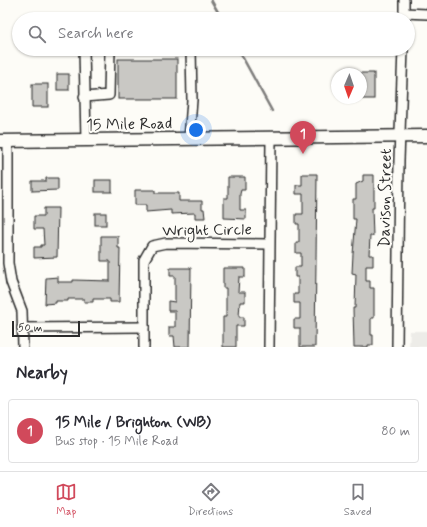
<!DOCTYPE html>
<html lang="en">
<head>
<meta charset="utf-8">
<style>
  :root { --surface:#fff; --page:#f2f2f3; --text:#2b2b33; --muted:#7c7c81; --line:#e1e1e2; --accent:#d1495b }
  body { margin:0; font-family:Mynerve,sans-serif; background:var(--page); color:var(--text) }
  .compass { position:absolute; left:331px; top:68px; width:36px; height:36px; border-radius:50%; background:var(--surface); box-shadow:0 1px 3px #0004; rotate:182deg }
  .scale { position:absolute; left:12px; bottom:10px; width:68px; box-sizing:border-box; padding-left:4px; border:2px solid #2b2b2b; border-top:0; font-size:11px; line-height:14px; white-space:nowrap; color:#2b2b2b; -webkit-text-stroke:3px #fdfcf7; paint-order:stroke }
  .you { position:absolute; left:196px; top:130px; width:14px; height:14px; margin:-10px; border:3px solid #fff; border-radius:50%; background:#1a73e8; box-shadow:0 0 0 6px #1a73e833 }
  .badge { display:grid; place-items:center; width:26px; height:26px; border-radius:50%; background:var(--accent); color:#fff; font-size:13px; font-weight:700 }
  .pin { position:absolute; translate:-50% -33px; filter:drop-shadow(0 1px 2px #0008) }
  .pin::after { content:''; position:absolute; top:21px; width:14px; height:12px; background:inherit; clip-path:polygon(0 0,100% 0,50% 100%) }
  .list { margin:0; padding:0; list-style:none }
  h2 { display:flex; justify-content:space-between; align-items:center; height:52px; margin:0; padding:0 16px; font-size:17px }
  h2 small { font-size:13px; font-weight:400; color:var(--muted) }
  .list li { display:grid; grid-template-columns:26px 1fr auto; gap:12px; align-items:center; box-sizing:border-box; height:64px; margin:0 8px 8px; padding:0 8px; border:1px solid var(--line); border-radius:4px }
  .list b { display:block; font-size:15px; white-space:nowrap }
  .list p { margin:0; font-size:13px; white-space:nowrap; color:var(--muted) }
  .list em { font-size:13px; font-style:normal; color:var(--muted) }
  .icon { flex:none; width:22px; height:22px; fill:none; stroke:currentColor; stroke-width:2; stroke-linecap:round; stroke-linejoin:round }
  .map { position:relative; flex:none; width:427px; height:347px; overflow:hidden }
  .search { position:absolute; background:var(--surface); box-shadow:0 1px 3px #0004; left:12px; right:12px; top:12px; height:44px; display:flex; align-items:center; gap:10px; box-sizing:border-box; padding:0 14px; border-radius:22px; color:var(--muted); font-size:15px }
  .sheet { height:124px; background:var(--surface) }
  nav { display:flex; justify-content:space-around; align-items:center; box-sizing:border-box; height:56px; border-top:1px solid var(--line); background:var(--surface); font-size:11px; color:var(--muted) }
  nav a { display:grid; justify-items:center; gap:2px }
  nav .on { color:var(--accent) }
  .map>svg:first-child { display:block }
</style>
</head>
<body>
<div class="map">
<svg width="427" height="347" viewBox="0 0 427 347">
  <rect width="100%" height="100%" fill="#fdfcf7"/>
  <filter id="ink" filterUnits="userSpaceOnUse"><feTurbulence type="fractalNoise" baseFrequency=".025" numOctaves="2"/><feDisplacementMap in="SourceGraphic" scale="8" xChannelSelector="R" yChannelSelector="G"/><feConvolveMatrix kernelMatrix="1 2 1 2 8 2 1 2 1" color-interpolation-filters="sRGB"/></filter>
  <g filter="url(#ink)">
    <!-- built -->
    <polygon fill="#edece8" points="410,331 427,331 427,347 409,347"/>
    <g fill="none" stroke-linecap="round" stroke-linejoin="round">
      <!-- stream -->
      <g stroke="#7e7d7b" stroke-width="2.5">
        <polyline points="211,0 222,19"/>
        <polyline points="238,49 272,111"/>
      </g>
    </g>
    <!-- building -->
    <g fill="#c9c8c4" stroke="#2b2b2b">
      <rect x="118" y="59" width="59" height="40"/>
      <rect x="361" y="73" width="13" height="26"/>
      <rect x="57" y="74" width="12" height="16"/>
      <rect x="32" y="84" width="16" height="23"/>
      <polygon points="302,174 317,174 315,347 300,347 300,328 294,328 294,319 300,319 300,303 294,303 294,294 298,294 298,277 295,277 295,267 301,267 301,253 296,253 296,243 299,243 299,224 296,224 296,214 303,214 303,194 296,194 296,185 302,185"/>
      <polygon points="363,175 374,175 374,208 372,208 373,236 370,236 369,255 373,255 373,266 366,266 366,281 370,281 370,288 374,288 374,318 371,318 371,335 373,335 373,345 368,345 368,347 354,347 353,308 355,308 356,274 352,273 353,254 356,219 353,219 353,199 356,199 356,184 363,181"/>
      <polygon points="228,177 245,177 245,190 241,190 240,194 240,210 246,210 246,219 224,218 224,198 228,198"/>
      <polygon points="46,178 58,178 58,190 32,191 32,181 46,181"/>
      <rect x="95" y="180" width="17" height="12"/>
      <polygon points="135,190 155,190 155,193 179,193 179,201 202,201 202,209 204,209 205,218 195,218 195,213 171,214 171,210 146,212 146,205 135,205"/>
      <polygon points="44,208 58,208 57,257 34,258 34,247 41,247 41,245 44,245 43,229 34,229 34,216 44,216"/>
      <rect x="95" y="213" width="11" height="12"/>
      <polygon points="101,236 118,236 118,248 120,248 119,302 110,302 110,299 93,299 93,302 84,302 84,299 68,299 68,301 56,301 56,303 45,304 46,278 58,277 58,282 73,282 73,280 110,281 110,261 101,261"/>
      <polygon points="170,268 191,268 190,347 175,347 174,336 169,336 169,327 175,327 175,311 168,311 168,301 175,302 175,276 170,276"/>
      <polygon points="223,268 245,268 245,277 239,277 238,292 245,292 245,302 240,302 239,317 244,317 244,326 236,326 236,347 223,347 223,317 226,317 226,288 223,288"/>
    </g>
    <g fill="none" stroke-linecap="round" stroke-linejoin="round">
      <!-- minor casing -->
      <g stroke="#2b2b2b" stroke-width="12">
        <g id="minor">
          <polyline points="404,13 427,14"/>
          <polyline points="404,19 404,0"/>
          <polyline points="84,49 86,140"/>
          <polyline points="84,97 109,95 110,49"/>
          <polyline points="189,139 192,100 191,49"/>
          <polyline points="8,141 8,263 11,282 22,311 23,347"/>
          <polyline points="22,328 144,327"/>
          <polyline points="144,347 144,260 152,246 166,243 269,244"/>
          <polyline points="269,347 271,138"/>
          <polyline points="397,347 399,160 403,49"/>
        </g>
      </g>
      <!-- major casing -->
      <g stroke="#2b2b2b" stroke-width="15">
        <polyline id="major" points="0,141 427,136"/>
      </g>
      <!-- minor -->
      <use href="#minor" stroke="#fdfcf7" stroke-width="9"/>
      <!-- major -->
      <use href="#major" stroke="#fdfcf7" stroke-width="12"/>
    </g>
  </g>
  <g text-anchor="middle" stroke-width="4" stroke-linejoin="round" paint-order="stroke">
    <!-- street labels -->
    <g font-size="16" fill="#2b2b2b" stroke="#fdfcf7">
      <text transform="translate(129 123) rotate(-1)" y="6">15 Mile Road</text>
      <text transform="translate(384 198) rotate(-89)" y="6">Davison Street</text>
      <text transform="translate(207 229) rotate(-1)" y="6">Wright Circle</text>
    </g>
  </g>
</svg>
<svg class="compass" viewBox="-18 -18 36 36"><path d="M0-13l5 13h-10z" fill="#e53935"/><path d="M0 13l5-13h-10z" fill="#7c7c81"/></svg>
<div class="scale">50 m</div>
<div class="you"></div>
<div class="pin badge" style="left:303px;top:154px">1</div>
<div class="search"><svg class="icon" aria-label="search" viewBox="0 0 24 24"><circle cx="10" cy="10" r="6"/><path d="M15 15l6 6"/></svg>Search here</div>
</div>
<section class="sheet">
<h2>Nearby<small></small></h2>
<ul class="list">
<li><span class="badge">1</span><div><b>15 Mile / Brighton (WB)</b><p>Bus stop · 15 Mile Road</p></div><em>80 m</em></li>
</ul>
</section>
<nav>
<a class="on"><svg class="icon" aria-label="map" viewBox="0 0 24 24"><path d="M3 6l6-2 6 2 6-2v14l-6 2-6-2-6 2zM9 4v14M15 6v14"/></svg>Map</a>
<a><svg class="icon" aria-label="directions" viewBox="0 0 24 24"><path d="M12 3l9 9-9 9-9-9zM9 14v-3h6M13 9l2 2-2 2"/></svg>Directions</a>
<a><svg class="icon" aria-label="saved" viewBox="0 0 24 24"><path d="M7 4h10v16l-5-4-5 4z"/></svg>Saved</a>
</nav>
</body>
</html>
